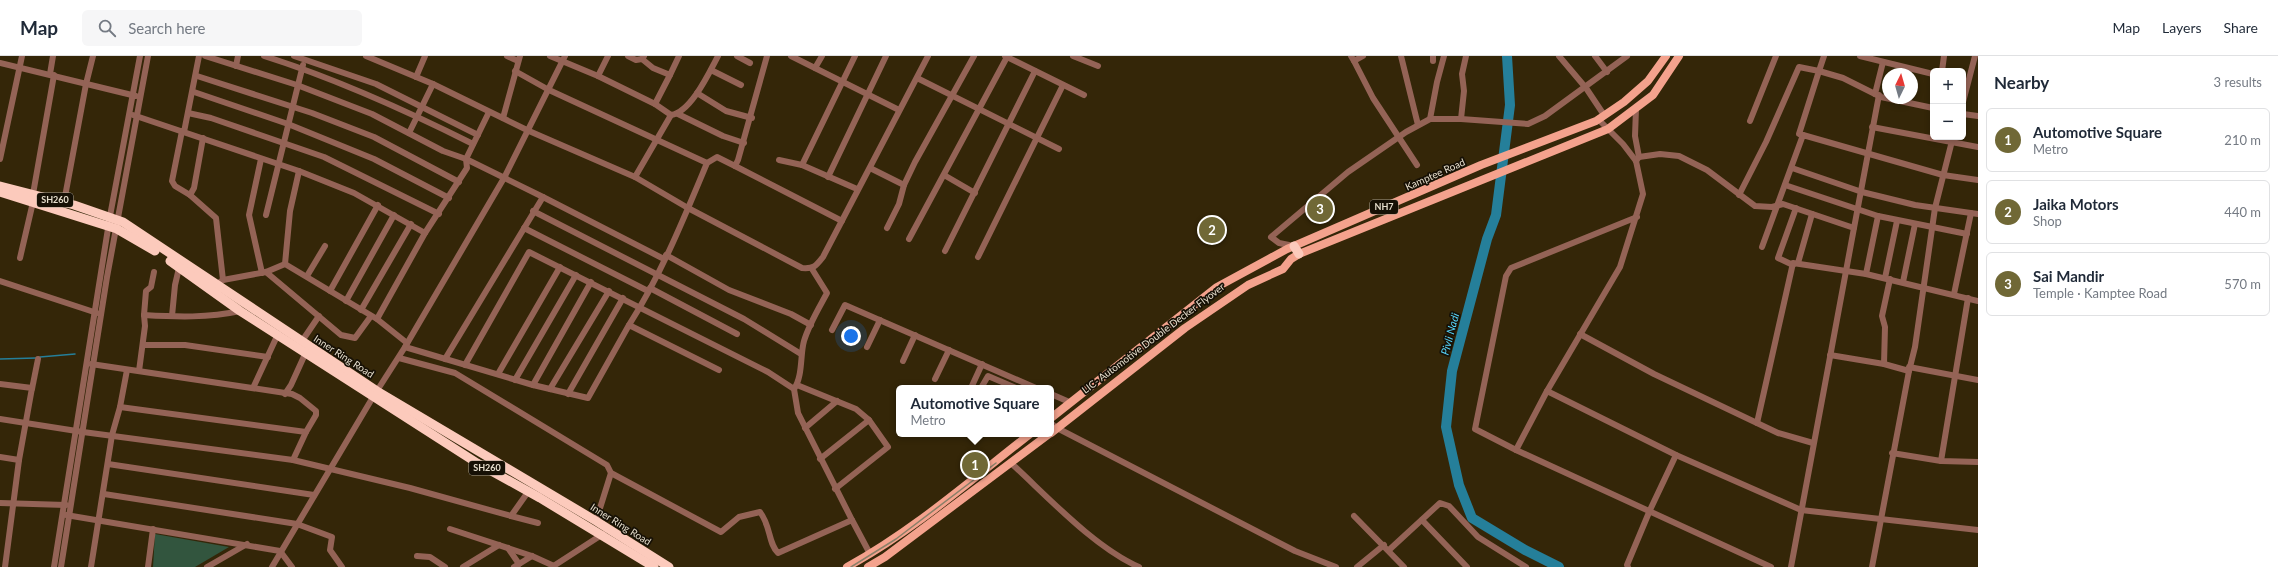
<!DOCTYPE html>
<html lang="en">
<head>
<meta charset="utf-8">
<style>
  :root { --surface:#fff; --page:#f6f6f7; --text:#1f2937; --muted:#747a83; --line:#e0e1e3; --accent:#706836 }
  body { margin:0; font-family:Lato,sans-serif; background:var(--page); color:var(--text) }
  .controls { position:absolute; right:12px; top:12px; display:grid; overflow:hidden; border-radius:6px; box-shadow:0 2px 6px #0003 }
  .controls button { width:36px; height:36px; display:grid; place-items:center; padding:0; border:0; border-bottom:1px solid var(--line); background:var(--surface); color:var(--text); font:20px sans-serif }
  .compass { position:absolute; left:1882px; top:12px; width:36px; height:36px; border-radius:50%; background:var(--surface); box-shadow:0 2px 6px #0003; rotate:5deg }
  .you { position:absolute; left:851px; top:280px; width:14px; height:14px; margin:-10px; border:3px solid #fff; border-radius:50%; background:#1a73e8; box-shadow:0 0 0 6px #1a73e833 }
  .badge { display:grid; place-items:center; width:26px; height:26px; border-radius:50%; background:var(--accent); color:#fff; font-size:13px; font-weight:700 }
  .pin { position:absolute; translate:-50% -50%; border:2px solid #fff; box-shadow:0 1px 4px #0006 }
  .popup { position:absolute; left:896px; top:329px; width:158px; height:52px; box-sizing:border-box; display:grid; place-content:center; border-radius:6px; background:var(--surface); filter:drop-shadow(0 1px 3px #0005); font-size:13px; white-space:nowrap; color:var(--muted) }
  .popup b { font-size:15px; color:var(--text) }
  .popup::after { content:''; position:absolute; left:50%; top:100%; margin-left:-8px; border:8px solid transparent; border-top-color:var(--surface) }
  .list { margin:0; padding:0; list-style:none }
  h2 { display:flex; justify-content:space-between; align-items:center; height:52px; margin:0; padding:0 16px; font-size:17px }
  h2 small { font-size:13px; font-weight:400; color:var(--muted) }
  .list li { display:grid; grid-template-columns:26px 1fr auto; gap:12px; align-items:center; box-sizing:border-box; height:64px; margin:0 8px 8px; padding:0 8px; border:1px solid var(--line); border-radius:6px }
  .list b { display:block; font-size:15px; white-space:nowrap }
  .list p { margin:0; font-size:13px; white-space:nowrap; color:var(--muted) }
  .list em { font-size:13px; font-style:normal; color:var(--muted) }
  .icon { flex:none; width:22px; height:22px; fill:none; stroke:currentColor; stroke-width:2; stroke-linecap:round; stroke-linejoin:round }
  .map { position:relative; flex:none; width:1978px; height:511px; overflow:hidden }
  header { display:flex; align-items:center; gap:24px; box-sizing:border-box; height:56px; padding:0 20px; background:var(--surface); border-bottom:1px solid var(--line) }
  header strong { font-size:19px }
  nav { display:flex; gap:22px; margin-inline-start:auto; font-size:14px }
  .search { width:280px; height:36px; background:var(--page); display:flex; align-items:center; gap:10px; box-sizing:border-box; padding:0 14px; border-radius:6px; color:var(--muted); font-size:15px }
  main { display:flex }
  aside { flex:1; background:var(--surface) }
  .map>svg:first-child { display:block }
</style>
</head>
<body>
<header>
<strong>Map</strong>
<div class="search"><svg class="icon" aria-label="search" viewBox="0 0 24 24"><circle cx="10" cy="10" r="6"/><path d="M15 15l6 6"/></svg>Search here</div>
<nav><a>Map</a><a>Layers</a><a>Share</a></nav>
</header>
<main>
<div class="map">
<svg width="1978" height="511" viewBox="0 0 1978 511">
  <rect width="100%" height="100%" fill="#342608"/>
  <!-- green -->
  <polygon fill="#32553e" points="155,478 229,491 195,511 153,511"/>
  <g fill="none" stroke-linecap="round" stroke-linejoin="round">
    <!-- stream -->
    <g stroke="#257f9a" stroke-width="1.5">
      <polyline points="40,301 75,298"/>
      <polyline points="0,303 36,302"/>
    </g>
    <!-- river -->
    <polyline stroke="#257f9a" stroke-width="10" points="1507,0 1510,49 1496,159 1487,183 1452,315 1446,371 1459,429 1472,462 1525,494 1559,511"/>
    <!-- minor -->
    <g stroke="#946356" stroke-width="6">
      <polyline points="205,0 297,29 372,58 443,95 466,103 543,141"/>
      <path d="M264,0C337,23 405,54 473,88"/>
      <polyline points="294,0 376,28 478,79"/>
      <path d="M366,0L433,28L529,75L635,121L688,152L802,212C814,213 816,210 823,201L928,0"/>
      <polyline points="507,0 518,5"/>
      <polyline points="550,0 598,20 655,48 671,59 635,121"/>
      <polyline points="628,0 636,4 642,3"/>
      <polyline points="644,0 642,3 653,12 670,19 679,0"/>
      <polyline points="737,0 750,7"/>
      <polyline points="791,0 899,54"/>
      <polyline points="855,0 802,109 857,133"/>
      <polyline points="1005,0 1084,39"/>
      <polyline points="1073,0 1098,10"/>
      <polyline points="1351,0 1354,5 1363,0"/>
      <polyline points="1401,0 1418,69"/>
      <polyline points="1559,0 1586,32 1604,59"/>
      <polyline points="1595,0 1607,16"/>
      <polyline points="1824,0 1819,15 1843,22 1881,41 1933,52"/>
      <polyline points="1860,0 1933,18"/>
      <polyline points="1354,5 1373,42 1417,109"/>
      <polyline points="1433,5 1433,0"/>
      <polyline points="0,7 136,40"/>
      <polyline points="236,10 238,0"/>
      <polyline points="815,12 822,0"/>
      <polyline points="711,14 741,29"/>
      <polyline points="515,15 549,34 707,107"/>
      <polyline points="1942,15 1944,0"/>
      <polyline points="50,18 53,0"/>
      <polyline points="197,20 312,57 374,81 459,126"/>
      <polyline points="598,20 608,0"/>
      <polyline points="416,21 425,0"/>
      <polyline points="917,22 1059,93"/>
      <polyline points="194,36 288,68 374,103 449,142"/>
      <polyline points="697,37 726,55 752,62"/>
      <polyline points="1875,38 1883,6"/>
      <polyline points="1963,46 1975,0"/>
      <polyline points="655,48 670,19"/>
      <polyline points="1636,53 1635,80 1639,101"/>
      <polyline points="188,57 211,62 324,101 439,158"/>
      <polyline points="678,58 723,80 744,87"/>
      <polyline points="1963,58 1978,60"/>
      <polyline points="133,59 299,115 354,137 425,177"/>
      <path d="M671,59C691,56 709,17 718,0"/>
      <polyline points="503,62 520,0"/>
      <polyline points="1430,63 1437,26 1444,0"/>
      <polyline points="1461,63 1464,35 1462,18 1466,0"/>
      <polyline points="1598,63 1623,88 1636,105 1643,138 1620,211 1547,335 1676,399 1801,454 1978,474"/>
      <polyline points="1750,65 1776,0"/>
      <polyline points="1872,71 1978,91"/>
      <polyline points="182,75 172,125 175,130 190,139 216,162 223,224"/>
      <polyline points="184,76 199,0"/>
      <polyline points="409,77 433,28"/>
      <polyline points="0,103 22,0"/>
      <polyline points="261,103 249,159 262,217"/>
      <polyline points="779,104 802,109"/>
      <polyline points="1636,105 1639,101 1660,98 1679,100 1707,114 1755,150 1772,151 1783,148 1854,172 1791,511"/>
      <polyline points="735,110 842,165"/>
      <polyline points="870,112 904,129"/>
      <polyline points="1792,112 1862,136 1915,149 1978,158"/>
      <polyline points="944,119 975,137"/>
      <polyline points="828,121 886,0"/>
      <polyline points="1785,129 1878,160 1967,178"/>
      <polyline points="33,138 54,19"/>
      <polyline points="190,139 194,132 203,82"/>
      <polyline points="1739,139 1766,86 1799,11 1819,15 1799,78 1803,79"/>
      <polyline points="64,146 86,28 93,0"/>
      <polyline points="533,155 744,263 801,298"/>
      <polyline points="266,159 303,9"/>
      <polyline points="1637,161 1511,212 1506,220 1475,373 1516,394 1771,511"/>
      <polyline points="524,172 648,235"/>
      <polyline points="887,172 899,148 904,129 915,106 974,0"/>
      <polyline points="1854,172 1879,39"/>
      <polyline points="909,183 1007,1"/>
      <polyline points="1294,190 1279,187 1271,181 1348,116 1406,76 1430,63 1461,63 1528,68 1545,60 1627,0"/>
      <polyline points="1762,191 1803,79 1943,119 1978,124"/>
      <polyline points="945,195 1035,15"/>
      <polyline points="666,199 729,234 791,258 811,269"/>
      <polyline points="978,201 1063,29"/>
      <polyline points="20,202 33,146"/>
      <polyline points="1798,207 1812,158"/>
      <polyline points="285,208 290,155 299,115"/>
      <polyline points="1793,209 1778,202 1796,152"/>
      <polyline points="266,216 341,279 355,282 371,260"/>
      <polyline points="1866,218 1878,160"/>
      <polyline points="307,220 325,190"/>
      <polyline points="1885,222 1897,165"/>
      <polyline points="0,225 97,257"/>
      <polyline points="1903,226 1915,168"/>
      <polyline points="217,228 223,224 266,216 285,208 377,263 407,287"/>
      <polyline points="650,232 737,278"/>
      <polyline points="330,235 378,149"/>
      <polyline points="1954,238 1971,157"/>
      <polyline points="346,245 394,159"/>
      <polyline points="361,254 411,168"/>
      <polyline points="144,259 146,235 151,231 154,216"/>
      <polyline points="172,260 175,229 179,212"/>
      <polyline points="377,263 425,177 467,112 466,103 489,56"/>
      <path d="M629,269C661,219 684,162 707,107L717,101L735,110L738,104L767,0"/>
      <polyline points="832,274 845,249 1036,332"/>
      <polyline points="1580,278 1654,318 1778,377 1813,387"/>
      <polyline points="302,285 319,260"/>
      <polyline points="143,289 185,289 268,301"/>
      <polyline points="405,291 533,329 588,342 629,269 719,314"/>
      <polyline points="867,291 880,264"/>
      <polyline points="1830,299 1884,308 1885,271 1882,260 1890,223"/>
      <path d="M399,302L455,317L607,409L611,417L721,476L739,461L760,456C771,470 768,487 778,497L852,464L869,496"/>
      <polyline points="445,303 543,141 664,203"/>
      <polyline points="903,305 915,279"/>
      <polyline points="91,308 292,338 300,342 316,355 316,359 306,376 120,351"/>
      <polyline points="1884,308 1909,315 1915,291 1935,152 1953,81"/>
      <polyline points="465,309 529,196 768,316 794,333 798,357 852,464"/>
      <polyline points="1909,311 1978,324"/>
      <path d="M139,315L145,270L144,259C177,261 208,262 240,255"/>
      <polyline points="498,318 560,211"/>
      <polyline points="935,323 949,294"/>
      <polyline points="515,324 576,219"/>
      <polyline points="0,328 32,332 19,404 5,511"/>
      <polyline points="533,329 591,226"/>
      <polyline points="797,329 856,353 869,364"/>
      <polyline points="253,332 278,278"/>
      <polyline points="971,332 982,308"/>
      <polyline points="981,332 988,320 1016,332"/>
      <polyline points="32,333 38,303"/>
      <polyline points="550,333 609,235"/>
      <path d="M794,333C803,320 800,299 804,285C809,268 819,252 827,237L812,213"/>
      <polyline points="285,338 291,329 306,296"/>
      <polyline points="568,338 623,242"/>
      <polyline points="1051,338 1067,345"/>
      <polyline points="0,363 83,376 293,404 410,432 511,460 528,436"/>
      <polyline points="1051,367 1057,372 1295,495 1336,511"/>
      <polyline points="1757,367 1793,207 1866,218 1978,245"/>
      <polyline points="805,372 837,345"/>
      <polyline points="1516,394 1547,335"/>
      <polyline points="1892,397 1941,405 1978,406"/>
      <polyline points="0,401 19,404"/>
      <polyline points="820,403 869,364 888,391 835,433"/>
      <polyline points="293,404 306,376"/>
      <polyline points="1941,405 1968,242"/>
      <polyline points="108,408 314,439"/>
      <path d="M1012,408C1049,442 1094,491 1139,511"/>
      <polyline points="104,438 297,468 332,481 330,494 342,511"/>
      <polyline points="0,447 66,449"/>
      <polyline points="66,459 280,495 292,511"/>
      <polyline points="511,460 538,467"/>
      <polyline points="1354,460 1404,511"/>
      <polyline points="1422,464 1467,511"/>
      <polyline points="596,465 611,417"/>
      <polyline points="450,473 532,500 554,510"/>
      <polyline points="508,492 519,508"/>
      <polyline points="1389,494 1440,447 1449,450 1478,481 1526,511"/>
      <polyline points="417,500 430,501 445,511"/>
      <polyline points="54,511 110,160 140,0"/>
      <polyline points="61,511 107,221 148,0"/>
      <polyline points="91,511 112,379 120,351 127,314"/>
      <polyline points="148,511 153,473"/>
      <polyline points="207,511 247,488"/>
      <polyline points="272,511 373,341 405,291 504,122 565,0"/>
      <polyline points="463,511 499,489"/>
      <polyline points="514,511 532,500"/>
      <polyline points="552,511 603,478"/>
      <polyline points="1357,511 1384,489"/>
      <polyline points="1628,511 1627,509 1650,454 1676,399"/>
      <polyline points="1872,511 1909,315"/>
    </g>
    <!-- major -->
    <g stroke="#f4a28d" stroke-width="8">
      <polyline points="1051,362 1217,231 1287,193 1481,109 1596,65 1624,46 1648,25 1666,0"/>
      <polyline points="1051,377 1185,272 1248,229 1283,213 1291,203 1299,198 1608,73 1653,39 1679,0"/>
      <path d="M847,511C913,475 971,424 1030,378"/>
      <polyline points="868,511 885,501 1049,378"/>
    </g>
    <!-- highway -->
    <g stroke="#fccabc" stroke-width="9">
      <polyline points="0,130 74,149 123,166 377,335 596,465 669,511"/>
      <polyline points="0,136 117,173 155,195"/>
      <polyline points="1294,190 1299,198"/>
      <polyline points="170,205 240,255 477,407 540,442 654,511"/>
    </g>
    <!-- rail -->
    <polyline stroke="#8b8069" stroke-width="1.5" points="851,511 896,483 996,407"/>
  </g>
  <g text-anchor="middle" stroke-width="3.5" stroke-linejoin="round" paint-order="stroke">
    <!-- shield labels -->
    <g fill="#161005" stroke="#a8a091" stroke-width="1">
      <rect x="37" y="137" width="36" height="14" rx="3"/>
      <rect x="1370" y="144" width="28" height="14" rx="3"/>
      <rect x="469" y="405" width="36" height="14" rx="3"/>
    </g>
    <g font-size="9" font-weight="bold" fill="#e6decd">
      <text x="55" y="147">SH260</text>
      <text x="1384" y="154">NH7</text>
      <text x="487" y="415">SH260</text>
    </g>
    <!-- street labels -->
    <g font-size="10" fill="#e6decd" stroke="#161005">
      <text transform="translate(1435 118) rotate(-24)" y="4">Kamptee Road</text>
      <text transform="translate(1153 282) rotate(-37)" y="4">LIC- Automotive Double Decker Flyover</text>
      <text transform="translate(344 300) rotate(33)" y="4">Inner Ring Road</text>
      <text transform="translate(621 468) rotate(32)" y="4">Inner Ring Road</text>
    </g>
    <!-- water labels -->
    <g font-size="11" font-style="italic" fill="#57d3f9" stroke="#161005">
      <text transform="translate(1450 278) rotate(-75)" y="4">Pivli Nadi</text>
    </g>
  </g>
</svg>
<div class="controls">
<button>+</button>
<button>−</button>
</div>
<svg class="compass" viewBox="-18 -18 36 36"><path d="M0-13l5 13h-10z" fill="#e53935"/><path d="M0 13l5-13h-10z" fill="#747a83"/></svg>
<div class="you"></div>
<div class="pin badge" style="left:975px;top:409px">1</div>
<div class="popup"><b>Automotive Square</b>Metro</div>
<div class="pin badge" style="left:1212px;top:174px">2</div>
<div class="pin badge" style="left:1320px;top:153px">3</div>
</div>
<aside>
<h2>Nearby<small>3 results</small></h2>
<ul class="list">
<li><span class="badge">1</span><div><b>Automotive Square</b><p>Metro</p></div><em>210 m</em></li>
<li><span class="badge">2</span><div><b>Jaika Motors</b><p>Shop</p></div><em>440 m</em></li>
<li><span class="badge">3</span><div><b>Sai Mandir</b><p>Temple · Kamptee Road</p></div><em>570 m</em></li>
</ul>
</aside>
</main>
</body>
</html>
